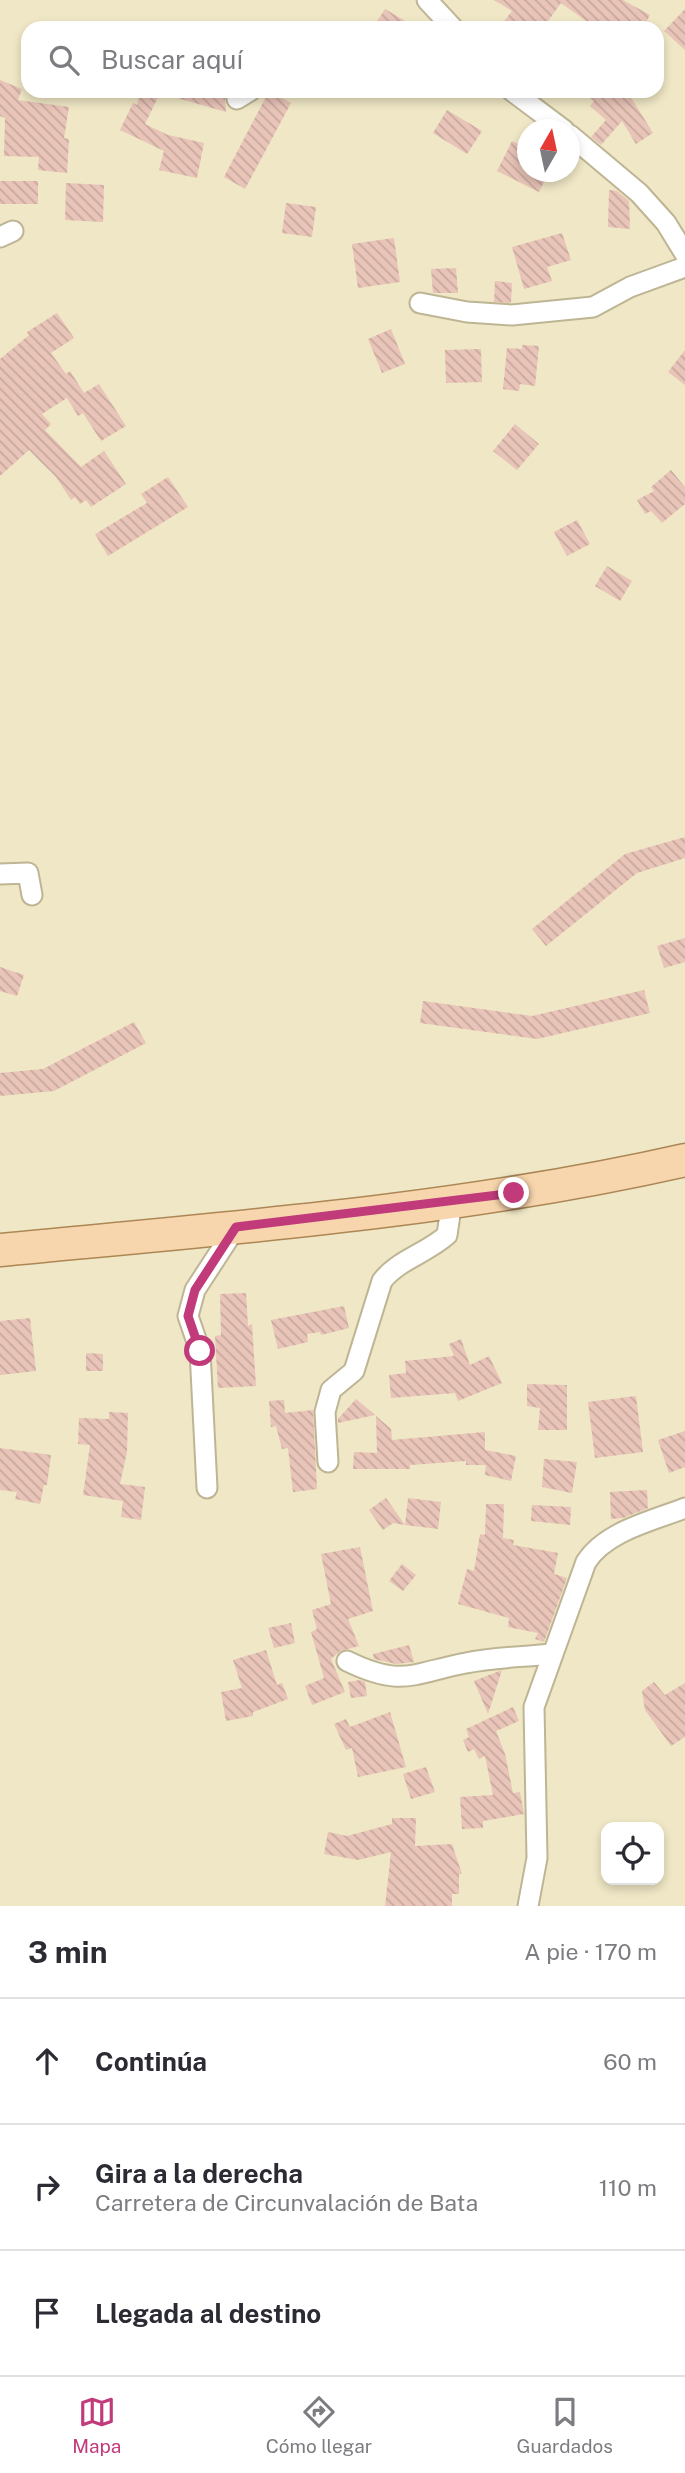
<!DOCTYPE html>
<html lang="es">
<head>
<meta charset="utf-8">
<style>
  :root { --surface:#fff; --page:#f7f7f7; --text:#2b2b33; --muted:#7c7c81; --line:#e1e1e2; --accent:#c13b7b }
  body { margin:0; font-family:"Public Sans",sans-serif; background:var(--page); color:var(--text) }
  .controls { position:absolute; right:21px; bottom:21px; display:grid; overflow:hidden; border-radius:14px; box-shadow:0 4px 10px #0003 }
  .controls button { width:63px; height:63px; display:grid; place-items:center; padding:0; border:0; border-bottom:2px solid var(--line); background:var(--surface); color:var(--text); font:35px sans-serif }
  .compass { position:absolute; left:517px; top:119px; width:63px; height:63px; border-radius:50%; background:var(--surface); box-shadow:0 4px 10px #0003; rotate:9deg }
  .stop { position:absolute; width:21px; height:21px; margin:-16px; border:5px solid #c13b7b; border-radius:50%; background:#fff }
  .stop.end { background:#c13b7b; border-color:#fff; box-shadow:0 2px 7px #0008 }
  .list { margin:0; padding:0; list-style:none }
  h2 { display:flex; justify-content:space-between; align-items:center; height:91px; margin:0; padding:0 28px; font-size:30px }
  h2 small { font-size:23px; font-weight:400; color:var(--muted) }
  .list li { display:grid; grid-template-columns:46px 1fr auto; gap:21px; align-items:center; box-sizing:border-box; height:126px; padding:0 28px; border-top:2px solid var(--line) }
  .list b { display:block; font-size:26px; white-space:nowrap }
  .list p { margin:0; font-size:23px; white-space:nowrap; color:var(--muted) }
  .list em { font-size:23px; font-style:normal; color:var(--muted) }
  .icon { flex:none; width:38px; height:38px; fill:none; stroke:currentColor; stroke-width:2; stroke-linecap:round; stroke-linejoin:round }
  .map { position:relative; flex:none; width:685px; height:1906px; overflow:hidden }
  .search { position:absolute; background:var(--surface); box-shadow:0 4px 10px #0003; left:21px; right:21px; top:21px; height:77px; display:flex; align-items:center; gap:18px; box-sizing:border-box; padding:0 24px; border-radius:21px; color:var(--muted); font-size:26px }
  .sheet { height:469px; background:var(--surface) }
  nav { display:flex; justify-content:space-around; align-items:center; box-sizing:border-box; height:98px; border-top:2px solid var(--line); background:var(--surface); font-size:19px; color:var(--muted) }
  nav a { display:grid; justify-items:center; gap:4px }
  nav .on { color:var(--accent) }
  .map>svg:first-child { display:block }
</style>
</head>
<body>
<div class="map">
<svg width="685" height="1906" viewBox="0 0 685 1906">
  <defs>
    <pattern id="building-back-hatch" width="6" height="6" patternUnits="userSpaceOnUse" patternTransform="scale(1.75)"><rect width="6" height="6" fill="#e9c4b8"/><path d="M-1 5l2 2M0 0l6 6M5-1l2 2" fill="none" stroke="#c8a89d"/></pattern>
  </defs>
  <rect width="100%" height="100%" fill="#efe7c5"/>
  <!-- building -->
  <g fill="url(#building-back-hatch)">
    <polygon points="494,0 623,0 650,15 643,28 596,28 561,3 543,28 499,28 512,11"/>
    <polygon points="385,9 417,28 373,28"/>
    <polygon points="685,9 685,50 664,31"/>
    <polygon points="0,80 22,89 18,100 69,107 64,138 69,139 67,173 38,170 39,157 4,156 5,118 0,116"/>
    <polygon points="140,91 161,91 145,124 168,135 204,143 197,178 159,170 164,151 120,130 133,103 137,105"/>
    <polygon points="168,91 228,91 225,99 226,112 167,95"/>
    <polygon points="269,91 291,103 245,189 224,177"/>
    <polygon points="581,91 623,91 632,99 653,133 636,144 622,121 601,145 591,137 606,120 590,106 594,101"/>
    <polygon points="447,110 482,131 467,154 433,133"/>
    <polygon points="512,141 528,149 528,172 549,172 539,192 497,171"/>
    <rect x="0" y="181" width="38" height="23"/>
    <polygon points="66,183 104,185 103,222 65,220"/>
    <polygon points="609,190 617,191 629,201 630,229 608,227"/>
    <polygon points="286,203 316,207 312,237 282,233"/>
    <polygon points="562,233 571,260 547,267 552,281 524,289 512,247"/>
    <polygon points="394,238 400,282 358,288 352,244"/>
    <polygon points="456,268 458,293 433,293 431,269"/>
    <polygon points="495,281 512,283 511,303 494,302"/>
    <polygon points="57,313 74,338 51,353 66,374 70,371 84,393 99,384 126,426 101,441 83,413 78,416 67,398 42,414 51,424 45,430 81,467 104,451 126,484 91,507 86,500 80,504 75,497 71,500 56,477 29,450 0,476 0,359 29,335 27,332"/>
    <polygon points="391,329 405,364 382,373 368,339"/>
    <polygon points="522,345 539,346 535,386 520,384 519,391 503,389 507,348 522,349"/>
    <polygon points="481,349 482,382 446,383 445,350"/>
    <polygon points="685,350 685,385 668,372"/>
    <polygon points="515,424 539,444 517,470 493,451"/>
    <polygon points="671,470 685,487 685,504 662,523 651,511 645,514 637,500 654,491 651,487"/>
    <polygon points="168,477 188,507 108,556 95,534 147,503 141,494"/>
    <polygon points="577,520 590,544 567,556 554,532"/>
    <polygon points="607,566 632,581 620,601 595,586"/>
    <polygon points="685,837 685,858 637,873 546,946 532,929 625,854"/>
    <polygon points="685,938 685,962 664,968 657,946"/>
    <polygon points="0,967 24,975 17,996 0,991"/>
    <polygon points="644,990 650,1013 537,1039 420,1023 423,1001 532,1016"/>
    <polygon points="134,1022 146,1043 54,1091 0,1096 0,1073 43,1069"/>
    <polygon points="246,1293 248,1326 252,1324 256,1386 218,1388 215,1336 221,1335 220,1294"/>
    <polygon points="344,1306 349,1328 321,1335 320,1332 307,1334 308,1342 278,1349 271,1320"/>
    <polygon points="30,1318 36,1371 0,1375 0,1321"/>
    <polygon points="461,1339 470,1365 489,1356 502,1383 458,1401 455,1393 391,1398 389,1375 406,1373 405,1361 454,1356 449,1344"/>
    <polygon points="86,1353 103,1354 103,1371 86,1371"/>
    <polygon points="527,1384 567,1385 567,1430 538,1430 540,1408 527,1406"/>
    <polygon points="636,1396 643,1452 595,1458 588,1402"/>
    <polygon points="356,1399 375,1415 338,1423 338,1419"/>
    <polygon points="284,1400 285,1413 313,1410 317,1489 293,1492 288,1448 282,1449 276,1426 271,1427 269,1401"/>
    <polygon points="109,1412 128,1413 127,1452 120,1484 145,1487 141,1520 121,1517 123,1501 83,1495 90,1445 78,1444 79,1418 109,1419"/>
    <polygon points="376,1416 391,1429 392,1440 485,1432 485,1450 516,1456 511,1481 485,1475 486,1465 466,1465 466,1461 410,1465 410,1469 353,1469 354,1452 377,1453"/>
    <polygon points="685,1431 685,1467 669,1473 658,1440"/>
    <polygon points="0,1448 51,1455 47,1485 44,1485 40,1504 15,1499 17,1492 0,1490"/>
    <polygon points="544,1459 577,1462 572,1493 542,1487"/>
    <polygon points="647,1490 648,1508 623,1518 611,1519 610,1492"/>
    <polygon points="386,1498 405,1525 393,1523 383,1530 369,1510"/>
    <polygon points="408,1498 441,1502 438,1529 405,1525"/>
    <polygon points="486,1504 504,1504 503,1538 514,1540 513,1545 558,1553 554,1574 567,1578 544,1642 535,1639 538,1633 508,1627 509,1618 458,1604 467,1569 474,1571 480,1534 485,1535"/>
    <polygon points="532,1505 571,1507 570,1525 531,1521"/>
    <polygon points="360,1547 373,1611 348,1619 359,1646 340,1651 331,1659 345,1692 312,1705 305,1686 324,1678 311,1632 317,1629 312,1610 331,1604 321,1554"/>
    <polygon points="402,1564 416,1575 403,1591 389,1581"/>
    <polygon points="291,1623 295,1643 274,1648 268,1628"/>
    <polygon points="409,1645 414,1662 396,1664 374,1659 373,1654"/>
    <polygon points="266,1650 277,1685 282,1683 288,1699 253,1712 253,1716 226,1721 221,1692 242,1688 233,1660"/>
    <polygon points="502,1670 488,1714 474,1681"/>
    <polygon points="360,1680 365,1682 367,1696 351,1698 348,1682"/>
    <polygon points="654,1682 665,1695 685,1683 685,1737 671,1746 645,1710 642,1691"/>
    <polygon points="513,1707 519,1721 496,1731 505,1754 513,1793 520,1792 524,1814 483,1821 483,1828 462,1829 460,1797 493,1795 485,1756 479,1759 474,1749 468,1752 463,1740 469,1737 466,1729"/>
    <polygon points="390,1712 406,1767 358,1777 352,1748 346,1750 334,1724 346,1719 350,1727"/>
    <polygon points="426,1767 435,1792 411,1799 403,1774"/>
    <polygon points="392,1818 416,1818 415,1846 452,1844 462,1874 459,1874 459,1894 452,1894 452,1906 385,1906 391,1852 358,1860 324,1854 328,1832 347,1836 392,1824"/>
  </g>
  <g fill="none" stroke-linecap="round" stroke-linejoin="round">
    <!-- minor casing -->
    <g stroke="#bdb594" stroke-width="23">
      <g id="minor">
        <polyline points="427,0 453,28"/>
        <polyline points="512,91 564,130"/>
        <polyline points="237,99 250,91"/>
        <polyline points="570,135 639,193 666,223 685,254"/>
        <polyline points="0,237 13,231"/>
        <polyline points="420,303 467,312 512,315 593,307 630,287 685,267"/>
        <polyline points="0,874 28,873 32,895"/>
        <path d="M328,1462L325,1412L331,1390L354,1371L382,1281C398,1260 427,1253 447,1235L452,1201"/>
        <polyline points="207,1488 200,1351 188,1316 195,1290 236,1227"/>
        <path d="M347,1661C402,1688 413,1673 466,1663C494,1657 524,1657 552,1654"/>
        <path d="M528,1906L537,1858L534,1707L586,1562C606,1531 652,1521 685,1508"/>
      </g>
    </g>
    <!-- primary casing -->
    <g stroke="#ac8655" stroke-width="35">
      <path id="primary" d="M0,1250C229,1228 460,1211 685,1160"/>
    </g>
    <!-- minor -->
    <use href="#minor" stroke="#fff" stroke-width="19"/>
    <!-- primary -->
    <use href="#primary" stroke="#f8d6ad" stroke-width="32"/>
  </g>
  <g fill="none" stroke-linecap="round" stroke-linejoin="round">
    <!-- route -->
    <polyline stroke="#c13b7b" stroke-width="9" points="200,1351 188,1316 195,1290 236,1227 514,1193"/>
  </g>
</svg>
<div class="controls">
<button><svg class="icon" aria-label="locate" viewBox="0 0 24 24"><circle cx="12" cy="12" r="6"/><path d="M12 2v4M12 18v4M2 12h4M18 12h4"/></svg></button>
</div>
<svg class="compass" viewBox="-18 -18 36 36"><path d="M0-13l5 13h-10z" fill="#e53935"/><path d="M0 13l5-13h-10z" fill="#7c7c81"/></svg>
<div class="stop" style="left:200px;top:1351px"></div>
<div class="stop end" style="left:514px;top:1193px"></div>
<div class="search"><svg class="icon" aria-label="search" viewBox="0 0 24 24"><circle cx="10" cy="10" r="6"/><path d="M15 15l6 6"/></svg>Buscar aquí</div>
</div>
<section class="sheet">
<h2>3 min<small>A pie · 170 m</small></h2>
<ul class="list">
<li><svg class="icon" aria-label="ahead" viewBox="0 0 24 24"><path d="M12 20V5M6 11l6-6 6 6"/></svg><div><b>Continúa</b></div><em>60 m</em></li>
<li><svg class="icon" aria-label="right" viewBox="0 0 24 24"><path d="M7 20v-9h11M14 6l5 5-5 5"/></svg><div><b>Gira a la derecha</b><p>Carretera de Circunvalación de Bata</p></div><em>110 m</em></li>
<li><svg class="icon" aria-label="arrive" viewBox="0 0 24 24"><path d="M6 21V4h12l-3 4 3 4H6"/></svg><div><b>Llegada al destino</b></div></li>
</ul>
</section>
<nav>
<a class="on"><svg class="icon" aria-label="map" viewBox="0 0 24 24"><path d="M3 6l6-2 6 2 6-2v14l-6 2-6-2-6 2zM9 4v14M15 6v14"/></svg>Mapa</a>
<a><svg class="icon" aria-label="directions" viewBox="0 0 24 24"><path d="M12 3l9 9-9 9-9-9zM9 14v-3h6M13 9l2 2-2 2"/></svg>Cómo llegar</a>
<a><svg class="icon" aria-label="saved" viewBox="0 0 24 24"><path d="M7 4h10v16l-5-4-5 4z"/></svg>Guardados</a>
</nav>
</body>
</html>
